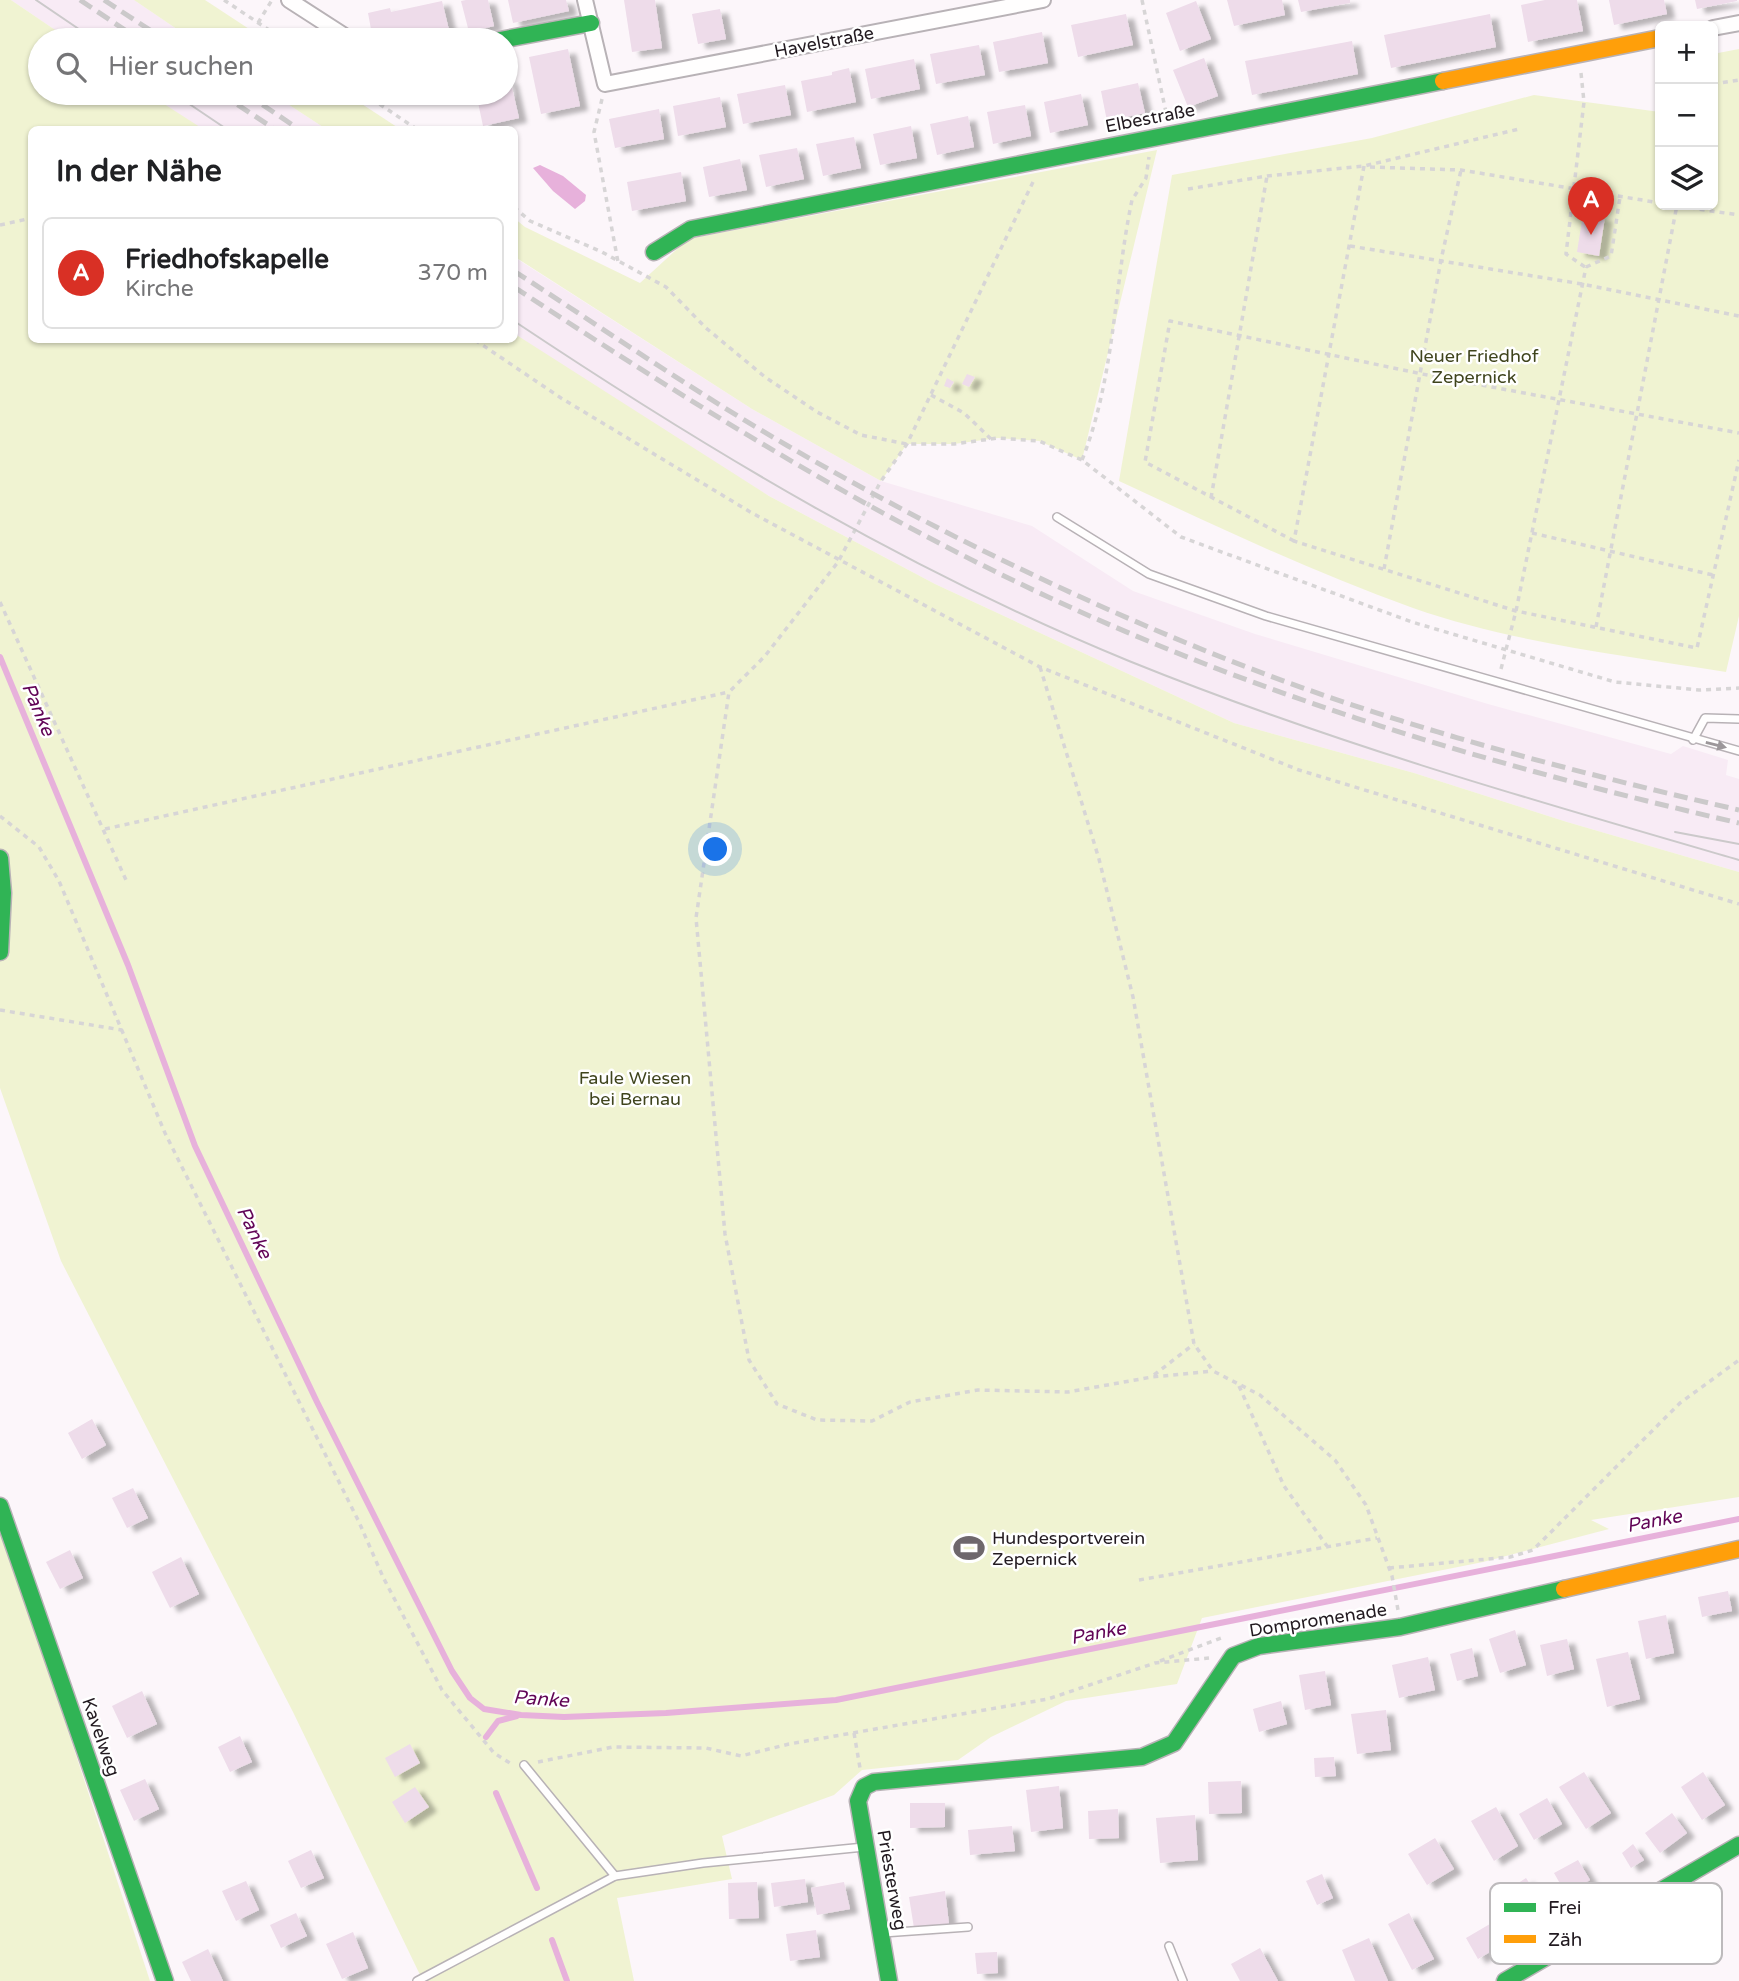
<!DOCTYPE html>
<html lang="de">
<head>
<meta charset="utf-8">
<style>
  :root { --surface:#fff; --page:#f2f2f2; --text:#202124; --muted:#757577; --line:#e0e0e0; --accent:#d93025 }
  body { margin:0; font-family:"Varela Round",sans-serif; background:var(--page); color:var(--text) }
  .controls { position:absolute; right:21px; top:21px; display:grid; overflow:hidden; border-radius:10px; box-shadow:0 2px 5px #0004 }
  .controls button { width:63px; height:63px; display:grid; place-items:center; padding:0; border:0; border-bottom:2px solid var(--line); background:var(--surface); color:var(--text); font:35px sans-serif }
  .you { position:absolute; left:716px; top:850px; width:24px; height:24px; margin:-18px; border:5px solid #fff; border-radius:50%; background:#1a73e8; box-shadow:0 0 0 10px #1a73e833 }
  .badge { display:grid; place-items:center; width:46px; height:46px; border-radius:50%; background:var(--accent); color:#fff; font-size:23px; font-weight:700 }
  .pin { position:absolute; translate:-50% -58px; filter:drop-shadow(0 2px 4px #0008) }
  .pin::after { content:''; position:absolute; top:37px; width:24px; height:21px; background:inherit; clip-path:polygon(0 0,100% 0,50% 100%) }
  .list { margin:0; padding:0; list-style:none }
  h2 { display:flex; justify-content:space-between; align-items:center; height:91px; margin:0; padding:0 28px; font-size:30px }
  h2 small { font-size:23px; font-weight:400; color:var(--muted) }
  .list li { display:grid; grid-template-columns:46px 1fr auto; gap:21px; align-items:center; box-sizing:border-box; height:112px; margin:0 14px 14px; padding:0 14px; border:2px solid var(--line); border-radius:10px }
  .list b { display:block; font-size:26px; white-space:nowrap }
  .list p { margin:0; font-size:23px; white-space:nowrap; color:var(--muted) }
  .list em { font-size:23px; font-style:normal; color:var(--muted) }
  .icon { flex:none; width:38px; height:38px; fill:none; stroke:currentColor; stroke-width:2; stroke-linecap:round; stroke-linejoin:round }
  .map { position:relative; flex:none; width:1739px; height:1981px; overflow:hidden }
  .search { position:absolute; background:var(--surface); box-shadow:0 2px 5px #0004; left:28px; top:28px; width:490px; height:77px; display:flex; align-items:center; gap:18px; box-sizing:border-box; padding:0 24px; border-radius:38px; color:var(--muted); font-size:26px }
  .panel { position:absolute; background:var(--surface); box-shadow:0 2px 5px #0004; left:28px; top:126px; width:490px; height:217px; border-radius:10px }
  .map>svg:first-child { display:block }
</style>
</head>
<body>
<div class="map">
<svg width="1739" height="1981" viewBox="0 0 1739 1981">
  <defs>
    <filter id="shadow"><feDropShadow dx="8" dy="4.5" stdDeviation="2" flood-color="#0004"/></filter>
  </defs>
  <rect width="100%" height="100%" fill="#fcf6fa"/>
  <!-- built -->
  <g fill="#f8ebf5">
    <polygon points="11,0 134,0 193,40 70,40"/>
    <polygon points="147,93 271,93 326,129 201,129"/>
    <polygon points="514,257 752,409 881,481 1032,526 1133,591 1255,634 1488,704 1671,754 1683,746 1728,760 1726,775 1739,779 1739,872 1567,822 1414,773 1234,723 935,584 769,496 515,339"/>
  </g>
  <!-- green -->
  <g fill="#f0f3d2">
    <polygon points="0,0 11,0 70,40 40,40 40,93 147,93 203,129 32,130 32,340 514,340 515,334 769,496 935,584 1234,723 1414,773 1567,822 1739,872 1739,1497 1591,1520 1609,1529 1483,1562 1202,1618 1177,1684 1066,1701 991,1737 958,1760 862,1770 834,1795 722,1836 732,1879 617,1898 634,1981 423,1981 293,1712 61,1261 0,1088"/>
    <polygon points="134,0 205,0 266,40 193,40"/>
    <path d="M1739,49V616L1726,672C1622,655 1513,643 1413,608C1312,572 1216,526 1119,481L1172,175L1372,138L1534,95L1660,112V205H1713V54Z"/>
    <polygon points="271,93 345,93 400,129 326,129"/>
    <polygon points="1157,150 1082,460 1039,441 998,438 954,444 907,444 881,481 752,409 515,257 514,218 525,227 640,283 688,239"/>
    <polygon points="0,1523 150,1981 0,1981"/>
  </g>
  <!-- water -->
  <polygon fill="#e7b1db" points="540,165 563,176 586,195 585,201 575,209 553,191 533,168"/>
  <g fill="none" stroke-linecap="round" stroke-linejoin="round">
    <!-- stream -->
    <g stroke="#e7b1db" stroke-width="6">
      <polyline points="0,657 128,965 195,1146 317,1402 452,1671 470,1698 484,1709 521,1715 564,1717 666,1713 836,1700 1739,1519"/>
      <polyline points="486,1737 498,1721 517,1716"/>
      <polyline points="496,1793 537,1888"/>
      <polyline points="552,1940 567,1981"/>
    </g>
  </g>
  <!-- building -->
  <g fill="#eedcea" filter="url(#shadow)">
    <polygon points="466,0 488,0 494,26 469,32 461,1"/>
    <polygon points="508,0 566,0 569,11 513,23"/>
    <polygon points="624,0 655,0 662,48 632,52"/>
    <polygon points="1227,0 1282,0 1285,15 1234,26"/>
    <polygon points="1298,0 1350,0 1350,3 1301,12"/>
    <polygon points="1545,0 1577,0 1583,31 1528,42 1521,5"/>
    <polygon points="1609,0 1664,0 1667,14 1614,25"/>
    <polygon points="1695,0 1737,0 1737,1 1697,9"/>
    <polygon points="442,1 450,34 421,40 373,40 368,13 390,8 391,12"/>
    <polygon points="1196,1 1211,39 1180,51 1166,13"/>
    <polygon points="720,9 726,39 698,44 692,14"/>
    <polygon points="1126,14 1133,45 1078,57 1071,25"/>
    <polygon points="1490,14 1496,47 1391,68 1384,35"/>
    <polygon points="1042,32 1048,63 999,72 993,42"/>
    <polygon points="1352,41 1358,74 1252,95 1245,61"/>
    <polygon points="979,45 985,75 936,84 930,54"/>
    <polygon points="568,49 580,106 541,114 529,57"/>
    <polygon points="1204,58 1218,96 1188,107 1173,70"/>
    <polygon points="914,59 920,89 871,99 865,69"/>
    <polygon points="849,68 856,102 807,112 801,81 832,75 832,72"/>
    <polygon points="510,79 519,118 483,126 476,93 506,93 506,80"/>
    <polygon points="1138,83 1145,113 1107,121 1101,91"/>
    <polygon points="785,85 791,115 743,124 737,94"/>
    <polygon points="1081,94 1088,125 1050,133 1044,102"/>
    <polygon points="720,97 726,127 678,136 673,106"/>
    <polygon points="1025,105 1031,136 993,144 987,112"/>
    <polygon points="659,109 664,139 615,148 609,119"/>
    <polygon points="968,116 974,147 937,155 930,124"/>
    <polygon points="911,126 917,158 880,165 873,134"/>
    <polygon points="854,137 861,168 823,176 816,144"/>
    <polygon points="797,148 804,179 766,187 759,155"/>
    <polygon points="740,159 747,190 709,197 703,167"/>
    <polygon points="681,172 686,201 632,211 627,182"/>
    <polygon points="1583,214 1605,217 1599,256 1577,252"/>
    <polygon points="967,374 975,377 969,387 962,384"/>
    <polygon points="947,378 954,382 950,388 944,386"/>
    <polygon points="92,1419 106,1445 82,1459 68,1433"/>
    <polygon points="133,1488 148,1518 127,1528 112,1498"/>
    <polygon points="70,1550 83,1578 60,1589 46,1562"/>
    <polygon points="181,1557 199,1594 170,1608 152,1572"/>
    <polygon points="1728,1591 1732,1611 1702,1617 1698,1597"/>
    <polygon points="1666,1615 1674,1653 1646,1659 1638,1621"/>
    <polygon points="1515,1630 1526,1665 1500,1673 1489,1639"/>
    <polygon points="1567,1639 1574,1669 1547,1676 1540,1645"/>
    <polygon points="1472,1648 1478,1676 1457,1681 1450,1654"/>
    <polygon points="1628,1652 1640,1699 1607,1707 1596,1659"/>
    <polygon points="1428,1657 1435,1690 1399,1698 1392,1665"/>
    <polygon points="1325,1671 1331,1705 1305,1710 1299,1675"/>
    <polygon points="142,1691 157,1724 127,1738 112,1706"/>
    <polygon points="1281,1701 1287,1724 1259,1732 1253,1709"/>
    <polygon points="1386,1710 1391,1750 1357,1754 1351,1714"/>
    <polygon points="240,1736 252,1762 230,1772 218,1747"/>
    <polygon points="410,1744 420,1763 395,1777 385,1758"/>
    <polygon points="1334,1757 1336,1776 1315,1777 1314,1758"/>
    <polygon points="1584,1772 1611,1813 1586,1829 1559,1787"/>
    <polygon points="1703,1772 1725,1805 1702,1820 1681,1787"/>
    <polygon points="145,1779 159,1809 134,1821 120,1790"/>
    <polygon points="1241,1781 1242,1813 1209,1814 1208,1782"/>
    <polygon points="1059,1786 1063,1828 1031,1832 1026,1790"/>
    <polygon points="415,1787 429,1807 405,1823 392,1802"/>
    <polygon points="1547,1798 1562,1824 1534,1840 1519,1814"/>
    <polygon points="910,1803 945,1803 945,1827 910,1828"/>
    <polygon points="1496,1807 1518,1846 1494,1861 1471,1821"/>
    <polygon points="1118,1809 1119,1838 1089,1839 1088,1811"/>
    <polygon points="1672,1813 1687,1833 1660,1853 1645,1833"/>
    <polygon points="1195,1815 1198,1860 1160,1863 1156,1818"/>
    <polygon points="1012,1826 1015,1851 970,1855 968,1830"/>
    <polygon points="1435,1838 1454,1869 1427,1885 1408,1854"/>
    <polygon points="1633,1844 1644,1860 1631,1868 1622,1853"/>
    <polygon points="311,1850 324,1878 301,1888 288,1861"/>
    <polygon points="1578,1860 1590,1880 1566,1894 1554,1873"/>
    <polygon points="1322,1874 1333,1898 1317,1905 1306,1881"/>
    <polygon points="1526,1878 1536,1893 1522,1903 1512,1887"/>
    <polygon points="805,1879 808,1902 774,1907 771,1883"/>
    <polygon points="246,1881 259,1910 236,1921 222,1891"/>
    <polygon points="757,1882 759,1918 729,1919 728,1883"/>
    <polygon points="844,1882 850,1909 817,1915 811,1888"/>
    <polygon points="945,1891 949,1924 914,1928 909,1897"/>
    <polygon points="296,1913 307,1936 281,1948 270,1925"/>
    <polygon points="1409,1913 1434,1959 1412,1970 1388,1924"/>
    <polygon points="1495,1921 1507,1942 1478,1959 1466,1938"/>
    <polygon points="816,1930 820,1957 790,1961 786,1934"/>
    <polygon points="353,1932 368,1968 342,1979 326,1944"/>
    <polygon points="1369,1938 1388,1981 1355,1981 1342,1950"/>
    <polygon points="1260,1948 1278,1981 1240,1981 1231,1964"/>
    <polygon points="208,1949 223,1981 191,1981 182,1962"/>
    <polygon points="997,1952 998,1973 977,1974 975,1953"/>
  </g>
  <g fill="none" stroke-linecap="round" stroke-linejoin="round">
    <!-- lane casing -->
    <g stroke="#b8b2b6" stroke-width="10">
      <g id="lane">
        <polyline points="1057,517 1149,574 1266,616 1739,751"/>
        <polyline points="1693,740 1705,718 1739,719"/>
        <polyline points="524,1765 615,1876"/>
        <polyline points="883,1933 968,1927"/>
        <polyline points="1169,1946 1183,1981"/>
        <polyline points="417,1981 615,1876 703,1863 864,1847"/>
      </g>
    </g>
    <!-- street casing -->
    <g stroke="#b8b2b6" stroke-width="18">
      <g id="street">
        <polyline points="289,0 351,40"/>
        <polyline points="585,0 605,84 1043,0"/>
        <polyline points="1713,28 1739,23"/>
      </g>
    </g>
    <!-- fast casing -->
    <g stroke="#b8b2b6" stroke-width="19">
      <g id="fast">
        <polyline points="500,40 591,23"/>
        <polyline points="654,252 691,229 1443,81"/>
        <polyline points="0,858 3,893 0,952"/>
        <polyline points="0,1506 165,1981"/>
        <polyline points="889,1981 858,1801 864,1787 874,1782 1142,1757 1174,1743 1233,1656 1259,1646 1400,1627 1564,1589"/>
        <polyline points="1505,1981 1739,1845"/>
      </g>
    </g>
    <!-- slow casing -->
    <g stroke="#b8b2b6" stroke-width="19">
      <g id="slow">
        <polyline points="1443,81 1660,38"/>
        <polyline points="1564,1589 1739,1549"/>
      </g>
    </g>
    <!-- path -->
    <g stroke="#d7d5d6" stroke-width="3.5" stroke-dasharray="5 5" stroke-linecap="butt">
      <polyline points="224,0 284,40"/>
      <polyline points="1142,0 1167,117"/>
      <polyline points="258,23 272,0"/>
      <polyline points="1581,73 1584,102 1566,254 1585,267"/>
      <polyline points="1713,84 1739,80"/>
      <polyline points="363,93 418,130"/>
      <polyline points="602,99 594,132 618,262"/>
      <polyline points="1364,166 1294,541 1516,611 1697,648 1739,460"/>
      <polyline points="1370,167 1461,170 1660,203"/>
      <polyline points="1033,182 907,444 881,481 838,562 765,656 729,692 696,918 725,1234 749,1360 777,1404 817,1420 872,1421 910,1402 978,1390 1068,1392 1152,1377 1213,1371"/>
      <polyline points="1188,189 1267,176 1364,166 1519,129"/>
      <polyline points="1670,205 1739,215"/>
      <polyline points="514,207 530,221 602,252 666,287 706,328 765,377 817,412 861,435 907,444 954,444 998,438 1039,441 1082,460 1181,537 1412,622 1615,682 1699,690 1739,688"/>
      <polyline points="0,225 32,218"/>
      <polyline points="1350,246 1582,284 1739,316"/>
      <polyline points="1586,267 1611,256 1620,197"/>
      <polyline points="475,340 561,398 752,513 1040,667 1299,770 1739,904"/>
      <polyline points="931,395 964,413 991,439"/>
      <path d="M1082,460C1115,378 1114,285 1132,200L1146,178L1149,157"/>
      <polyline points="1211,498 1267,176"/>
      <polyline points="1532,533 1713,575"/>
      <polyline points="1294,541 1145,462 1170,321 1422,374 1739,433"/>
      <polyline points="1384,569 1441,260 1461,170"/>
      <polyline points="0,602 126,880"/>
      <polyline points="1596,627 1677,205"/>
      <polyline points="1040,667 1099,859 1133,997 1194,1344 1213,1371 1260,1395 1335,1460 1366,1505 1392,1576 1398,1610"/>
      <polyline points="1501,669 1516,611 1586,267"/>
      <polyline points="0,816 39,847 59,881 165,1133 359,1522 383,1577 442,1690 494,1753 513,1765"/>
      <polyline points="105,829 729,692"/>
      <polyline points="0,1010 122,1030"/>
      <polyline points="1154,1375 1194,1344"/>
      <polyline points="1239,1386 1284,1486 1327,1546"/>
      <polyline points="1389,1568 1510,1557 1533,1550 1680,1403 1739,1360"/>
      <polyline points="1139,1580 1377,1538"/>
      <polyline points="1160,1661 1224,1637"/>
      <polyline points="854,1733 860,1768"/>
      <polyline points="538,1762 613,1747 706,1748 741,1756 789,1744 1048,1699 1155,1663 1209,1658"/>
    </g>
    <!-- lane -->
    <use href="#lane" stroke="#fffefe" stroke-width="7"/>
    <!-- street -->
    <use href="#street" stroke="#fffefe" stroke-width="14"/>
    <!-- fast -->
    <use href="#fast" stroke="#30b455" stroke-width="16"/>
    <!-- slow -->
    <use href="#slow" stroke="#ff9f0a" stroke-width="16"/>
    <!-- tram -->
    <g stroke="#cbc9ca" stroke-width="2">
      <polyline points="36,0 95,40"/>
      <polyline points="173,93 228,130"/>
      <path d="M514,321C709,451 911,572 1129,661C1329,742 1532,800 1739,860"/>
      <polyline points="1675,832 1739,844"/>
    </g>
    <!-- rail -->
    <g stroke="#cbc9ca" stroke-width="5" stroke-dasharray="14 7" stroke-linecap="butt">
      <polyline points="80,0 140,40"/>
      <polyline points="104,0 165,40"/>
      <polyline points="220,93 276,130"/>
      <polyline points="245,93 300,130"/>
      <path d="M514,271C605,330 695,392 788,446C928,527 1075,599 1226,659C1392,725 1566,770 1739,810"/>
      <path d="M514,287C686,400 860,509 1046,596C1268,700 1501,768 1739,823"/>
    </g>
  </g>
  <!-- one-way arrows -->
  <defs><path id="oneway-solid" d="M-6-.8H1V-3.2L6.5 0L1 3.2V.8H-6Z" transform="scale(1.75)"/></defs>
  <use fill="#9c979a" href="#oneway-solid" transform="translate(1716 745) rotate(14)"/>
  <!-- icons -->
  <defs>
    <g id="stadium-bare" transform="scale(2.415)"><path d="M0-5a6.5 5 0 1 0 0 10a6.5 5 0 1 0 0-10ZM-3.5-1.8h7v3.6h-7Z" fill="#6e676c" stroke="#fff" stroke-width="2.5" paint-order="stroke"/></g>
  </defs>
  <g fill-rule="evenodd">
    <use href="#stadium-bare" x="969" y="1548"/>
  </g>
  <g text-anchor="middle" stroke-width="5" stroke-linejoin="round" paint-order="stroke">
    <!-- street labels -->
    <g font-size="18" fill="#221a20" stroke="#fff">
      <text transform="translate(824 42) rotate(-11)" y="6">Havelstraße</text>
      <text transform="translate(1150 118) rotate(-11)" y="6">Elbestraße</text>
      <text transform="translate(1318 1620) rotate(-9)" y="6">Dompromenade</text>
      <text transform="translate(101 1737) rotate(71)" y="6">Kavelweg</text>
      <text transform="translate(892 1880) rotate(80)" y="6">Priesterweg</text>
    </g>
    <!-- park labels -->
    <g font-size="18" fill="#3f441d" stroke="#fff">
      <text x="1474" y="362">Neuer Friedhof<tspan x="1474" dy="21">Zepernick</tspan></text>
      <text x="635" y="1084">Faule Wiesen<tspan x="635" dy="21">bei Bernau</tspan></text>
    </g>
    <!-- poi labels -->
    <g font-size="18" fill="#221a20" stroke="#fff" text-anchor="start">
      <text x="992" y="1544">Hundesportverein<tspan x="992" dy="21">Zepernick</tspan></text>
    </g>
    <!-- water labels -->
    <g font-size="19" font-style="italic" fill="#610456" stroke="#fff">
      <text transform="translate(39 709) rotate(67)" y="7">Panke</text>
      <text transform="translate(255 1232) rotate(64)" y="7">Panke</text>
      <text transform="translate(1654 1520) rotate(-11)" y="7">Panke</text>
      <text transform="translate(1098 1632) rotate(-11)" y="7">Panke</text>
      <text transform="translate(541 1698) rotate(4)" y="7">Panke</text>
    </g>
  </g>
  <!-- legend -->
  <rect x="1490" y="1883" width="232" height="81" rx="10" fill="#fff" stroke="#bdbabc" stroke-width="2"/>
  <rect x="1504" y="1903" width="32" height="9" fill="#30b455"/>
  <rect x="1504" y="1935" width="32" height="8" fill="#ff9f0a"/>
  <g font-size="19" fill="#221a20">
    <text x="1548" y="1914">Frei</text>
    <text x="1548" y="1946">Zäh</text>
  </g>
</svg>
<div class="controls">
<button>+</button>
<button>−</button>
<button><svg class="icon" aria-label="layers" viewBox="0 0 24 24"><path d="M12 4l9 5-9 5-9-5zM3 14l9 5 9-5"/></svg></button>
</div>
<div class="you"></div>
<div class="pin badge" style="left:1591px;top:235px">A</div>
<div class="search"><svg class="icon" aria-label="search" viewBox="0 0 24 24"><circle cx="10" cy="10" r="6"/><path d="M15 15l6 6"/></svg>Hier suchen</div>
<section class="panel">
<h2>In der Nähe<small></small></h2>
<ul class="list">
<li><span class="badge">A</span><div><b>Friedhofskapelle</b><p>Kirche</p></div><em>370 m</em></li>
</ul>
</section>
</div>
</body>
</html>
